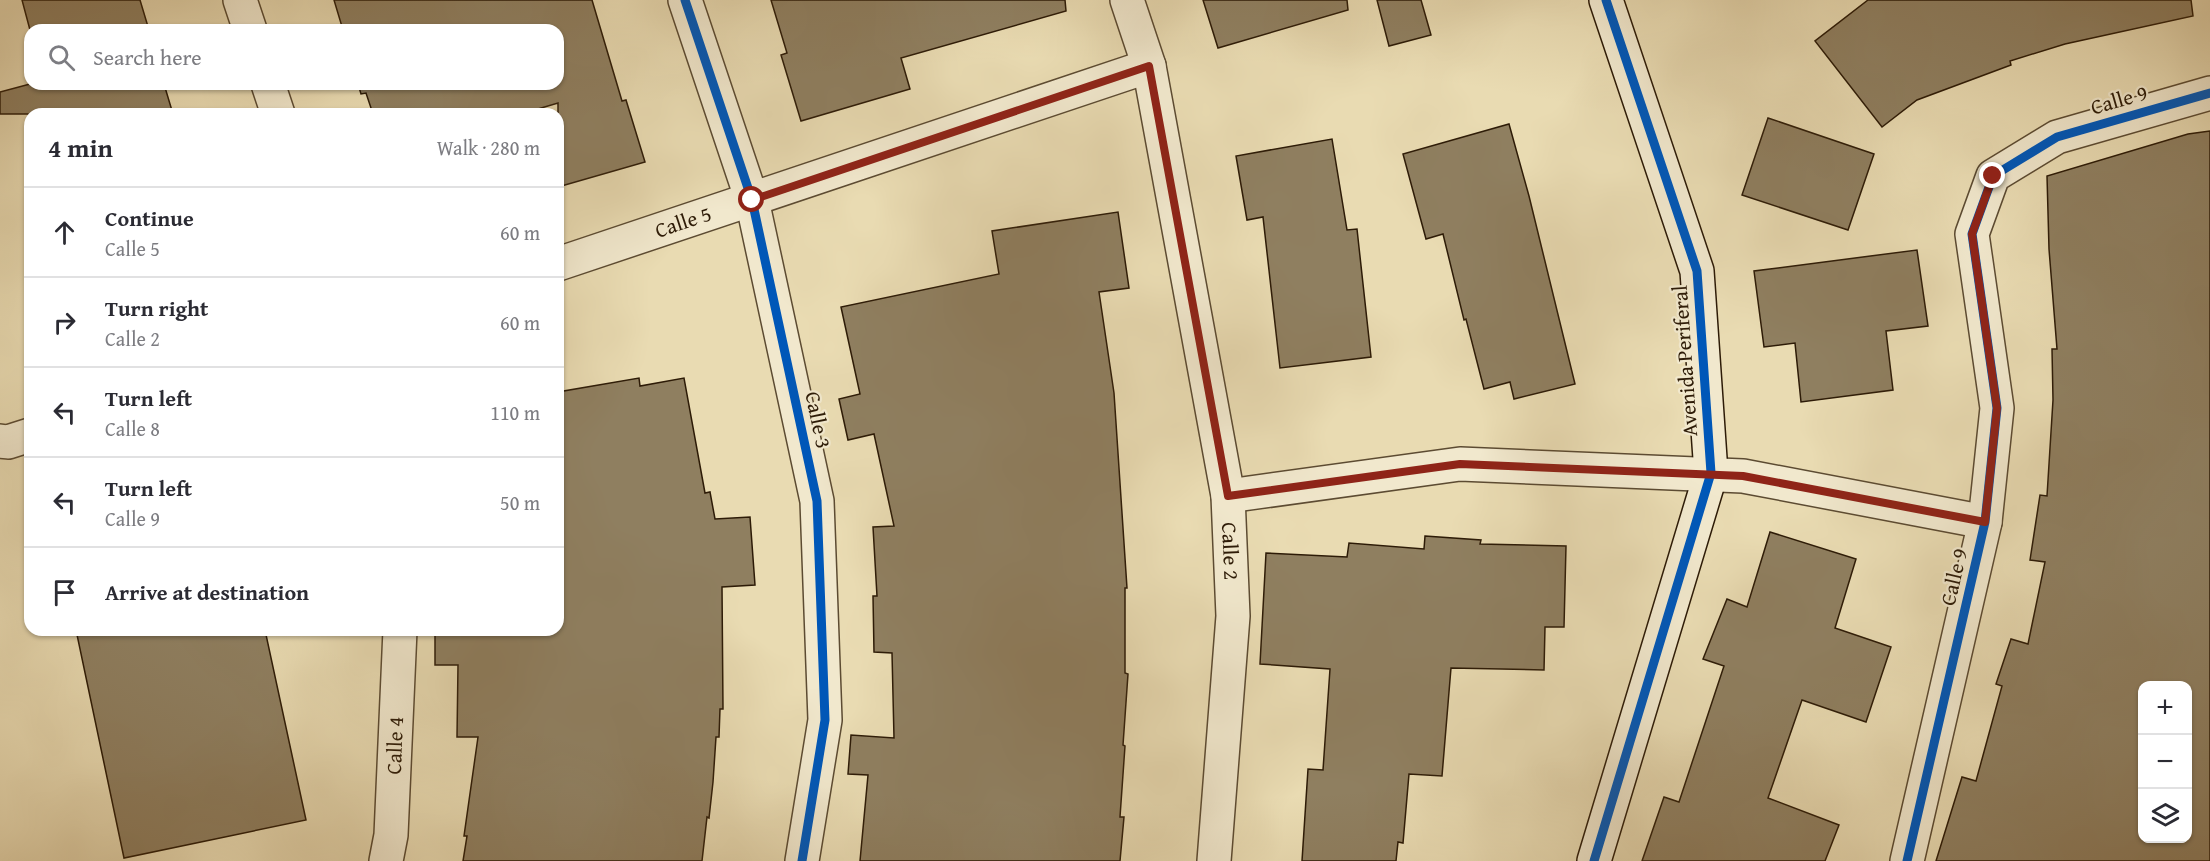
<!DOCTYPE html>
<html lang="en">
<head>
<meta charset="utf-8">
<style>
  :root { --surface:#fff; --page:#f2f2f3; --text:#2b2b33; --muted:#7c7c81; --line:#e1e1e2 }
  body { margin:0; font-family:"Gentium Book Plus",serif; background:var(--page); color:var(--text) }
  .controls { position:absolute; right:18px; bottom:18px; display:grid; overflow:hidden; border-radius:12px; box-shadow:0 2px 4px #0004 }
  .controls button { width:54px; height:54px; display:grid; place-items:center; padding:0; border:0; border-bottom:2px solid var(--line); background:var(--surface); color:var(--text); font:30px sans-serif }
  .stop { position:absolute; width:18px; height:18px; margin:-14px; border:4px solid #8f2418; border-radius:50%; background:#fff }
  .stop.end { background:#8f2418; border-color:#fff; box-shadow:0 2px 6px #0008 }
  .list { margin:0; padding:0; list-style:none }
  h2 { display:flex; justify-content:space-between; align-items:center; height:78px; margin:0; padding:0 24px; font-size:26px }
  h2 small { font-size:20px; font-weight:400; color:var(--muted) }
  .list li { display:grid; grid-template-columns:39px 1fr auto; gap:18px; align-items:center; box-sizing:border-box; height:90px; padding:0 24px; border-top:2px solid var(--line) }
  .list b { display:block; font-size:22px; white-space:nowrap }
  .list p { margin:0; font-size:20px; white-space:nowrap; color:var(--muted) }
  .list em { font-size:20px; font-style:normal; color:var(--muted) }
  .icon { flex:none; width:33px; height:33px; fill:none; stroke:currentColor; stroke-width:2; stroke-linecap:round; stroke-linejoin:round }
  .map { position:relative; flex:none; width:2210px; height:861px; overflow:hidden }
  .search { position:absolute; background:var(--surface); box-shadow:0 2px 4px #0004; left:24px; top:24px; width:540px; height:66px; display:flex; align-items:center; gap:15px; box-sizing:border-box; padding:0 21px; border-radius:18px; color:var(--muted); font-size:22px }
  .panel { position:absolute; background:var(--surface); box-shadow:0 2px 4px #0004; left:24px; top:108px; width:540px; height:528px; border-radius:18px }
  .map>svg:first-child { display:block }
</style>
</head>
<body>
<div class="map">
<svg width="2210" height="861" viewBox="0 0 2210 861">
  <rect width="100%" height="100%" fill="#e9dbb2"/>
  <filter id="stains"><feTurbulence type="fractalNoise" baseFrequency=".00333" numOctaves="4"/><feColorMatrix values="0 0 0 0 .2 0 0 0 0 .09 0 0 0 0 .02 0 0 0 .5 -.17"/></filter>
  <radialGradient id="worn" r=".72"><stop offset=".6" stop-color="#630" stop-opacity="0"/><stop offset="1" stop-color="#630" stop-opacity=".3"/></radialGradient>
  <!-- building -->
  <g fill="#8f7f60" stroke="#2d1b07" stroke-width="1.5" fill-rule="evenodd">
    <polygon points="22,0 140,0 149,30 30,30"/>
    <polygon points="334,0 592,0 622,101 626,100 645,162 558,187 558,103 521,114 373,114 366,93 361,94 358,84 558,84 558,30 343,30"/>
    <polygon points="771,0 1065,0 1066,11 901,58 910,89 801,121 781,55 787,53"/>
    <polygon points="1203,0 1347,0 1348,10 1218,48"/>
    <polygon points="1377,0 1421,0 1431,35 1389,46"/>
    <polygon points="1868,0 2191,0 2193,16 2065,44 2010,61 2011,65 1917,100 1882,127 1815,41"/>
    <polygon points="30,84 164,84 173,114 0,114 0,92"/>
    <polygon points="1768,118 1874,154 1848,230 1742,195"/>
    <polygon points="1509,124 1529,196 1575,384 1514,399 1510,382 1484,389 1466,319 1464,320 1443,234 1426,239 1403,154"/>
    <path d="M2210,131V861H1936L1962,777L1976,781L2002,686L1996,684L2011,639L2028,644L2045,562L2030,560L2040,495L2047,496L2053,400L2052,349H2057L2049,249L2047,176L2188,134ZM2142,686H2187V838H2142Z"/>
    <polygon points="1332,139 1347,230 1357,229 1371,357 1280,368 1263,217 1247,220 1236,156"/>
    <polygon points="1118,212 1129,288 1099,292 1114,393 1127,588 1125,588 1125,673 1128,674 1123,745 1125,746 1120,817 1124,817 1120,861 860,861 868,775 848,774 851,735 894,738 892,653 874,652 873,596 877,596 873,527 894,526 874,434 848,440 839,399 860,394 841,307 999,274 992,231"/>
    <polygon points="1917,250 1928,326 1886,331 1893,390 1801,402 1795,343 1764,347 1754,271"/>
    <polygon points="639,378 640,386 684,378 705,493 710,492 715,519 750,517 755,585 722,587 723,709 720,709 719,737 716,737 713,782 709,818 707,817 702,861 463,861 467,836 464,836 478,737 457,737 458,665 435,665 435,630 558,630 558,392"/>
    <polygon points="1770,532 1856,559 1835,628 1891,647 1866,722 1802,700 1768,798 1839,825 1825,861 1642,861 1664,797 1679,802 1724,666 1703,659 1727,599 1747,607"/>
    <polygon points="1425,536 1481,540 1480,544 1566,546 1564,627 1545,627 1544,670 1451,668 1442,776 1409,774 1403,843 1398,842 1396,861 1302,861 1308,769 1323,770 1330,669 1260,664 1266,553 1347,557 1349,543 1424,549"/>
    <polygon points="76,630 265,630 306,820 124,858"/>
  </g>
  <g fill="none" stroke-linecap="round" stroke-linejoin="round">
    <!-- street casing -->
    <g stroke="#5c4b32" stroke-width="36">
      <g id="street">
        <polyline points="240,0 250,30"/>
        <polyline points="685,0 752,200 817,501 825,720 802,861"/>
        <path id="s1" d="M1127,0L1149,66L1228,496L1233,616L1214,861"/>
        <polyline points="268,84 278,114"/>
        <path id="s2" d="M558,264L1149,66"/>
        <polyline points="0,441 8,442 30,435"/>
        <polyline points="1228,496 1460,464 1743,476 1985,522"/>
        <path id="s3" d="M386,861L391,835L400,630"/>
        <polyline points="1907,861 1985,522 1997,408 1972,234 1993,176 2057,137 2210,93"/>
      </g>
    </g>
    <!-- secondary casing -->
    <g stroke="#2d1b07" stroke-width="36">
      <polyline id="secondary" points="1594,861 1711,473 1697,271 1606,0"/>
    </g>
    <!-- street -->
    <use href="#street" stroke="#f1e8cd" stroke-width="33"/>
    <!-- secondary -->
    <use href="#secondary" stroke="#f1e8cd" stroke-width="33"/>
    <!-- cycleway casing -->
    <g stroke="#f1e8cd" stroke-width="13">
      <g id="cycleway">
        <polyline points="685,0 752,200 817,501 825,720 802,861"/>
        <polyline points="1594,861 1711,473 1697,271 1606,0"/>
        <polyline points="1907,861 1985,522 1997,408 1972,234 1993,176 2057,137 2210,93"/>
      </g>
    </g>
    <!-- cycleway -->
    <use href="#cycleway" stroke="#0057b8" stroke-width="9"/>
  </g>
  <g fill="none" stroke-linecap="round" stroke-linejoin="round">
    <!-- route -->
    <polyline stroke="#8f2418" stroke-width="8" points="752,200 1149,66 1228,496 1460,464 1743,476 1985,522 1997,408 1972,234 1993,176"/>
  </g>
  <g text-anchor="middle" stroke-width="4.5" stroke-linejoin="round" paint-order="stroke">
    <!-- street labels -->
    <g font-size="21" fill="#2d1b07" stroke="#f1e8cd">
      <text transform="translate(2119 100) rotate(-16)" y="7">Calle 9</text>
      <text dy="7" stroke="none"><textPath href="#s2" startOffset="132">Calle 5</textPath></text>
      <text transform="translate(1685 361) rotate(-94)" y="7">Avenida Periferal</text>
      <text transform="translate(818 420) rotate(78)" y="7">Calle 3</text>
      <text dy="7" stroke="none"><textPath href="#s1" startOffset="562">Calle 2</textPath></text>
      <text transform="translate(1954 577) rotate(-77)" y="7">Calle 9</text>
      <text dy="7" stroke="none"><textPath href="#s3" startOffset="116">Calle 4</textPath></text>
    </g>
  </g>
  <rect width="100%" height="100%" filter="url(#stains)"/>
  <rect width="100%" height="100%" fill="url(#worn)"/>
</svg>
<div class="controls">
<button>+</button>
<button>−</button>
<button><svg class="icon" aria-label="layers" viewBox="0 0 24 24"><path d="M12 4l9 5-9 5-9-5zM3 14l9 5 9-5"/></svg></button>
</div>
<div class="stop" style="left:752px;top:200px"></div>
<div class="stop end" style="left:1993px;top:176px"></div>
<div class="search"><svg class="icon" aria-label="search" viewBox="0 0 24 24"><circle cx="10" cy="10" r="6"/><path d="M15 15l6 6"/></svg>Search here</div>
<section class="panel">
<h2>4 min<small>Walk · 280 m</small></h2>
<ul class="list">
<li><svg class="icon" aria-label="ahead" viewBox="0 0 24 24"><path d="M12 20V5M6 11l6-6 6 6"/></svg><div><b>Continue</b><p>Calle 5</p></div><em>60 m</em></li>
<li><svg class="icon" aria-label="right" viewBox="0 0 24 24"><path d="M7 20v-9h11M14 6l5 5-5 5"/></svg><div><b>Turn right</b><p>Calle 2</p></div><em>60 m</em></li>
<li><svg class="icon" aria-label="left" viewBox="0 0 24 24"><path d="M17 20v-9H6M10 6l-5 5 5 5"/></svg><div><b>Turn left</b><p>Calle 8</p></div><em>110 m</em></li>
<li><svg class="icon" aria-label="left" viewBox="0 0 24 24"><path d="M17 20v-9H6M10 6l-5 5 5 5"/></svg><div><b>Turn left</b><p>Calle 9</p></div><em>50 m</em></li>
<li><svg class="icon" aria-label="arrive" viewBox="0 0 24 24"><path d="M6 21V4h12l-3 4 3 4H6"/></svg><div><b>Arrive at destination</b></div></li>
</ul>
</section>
</div>
</body>
</html>
